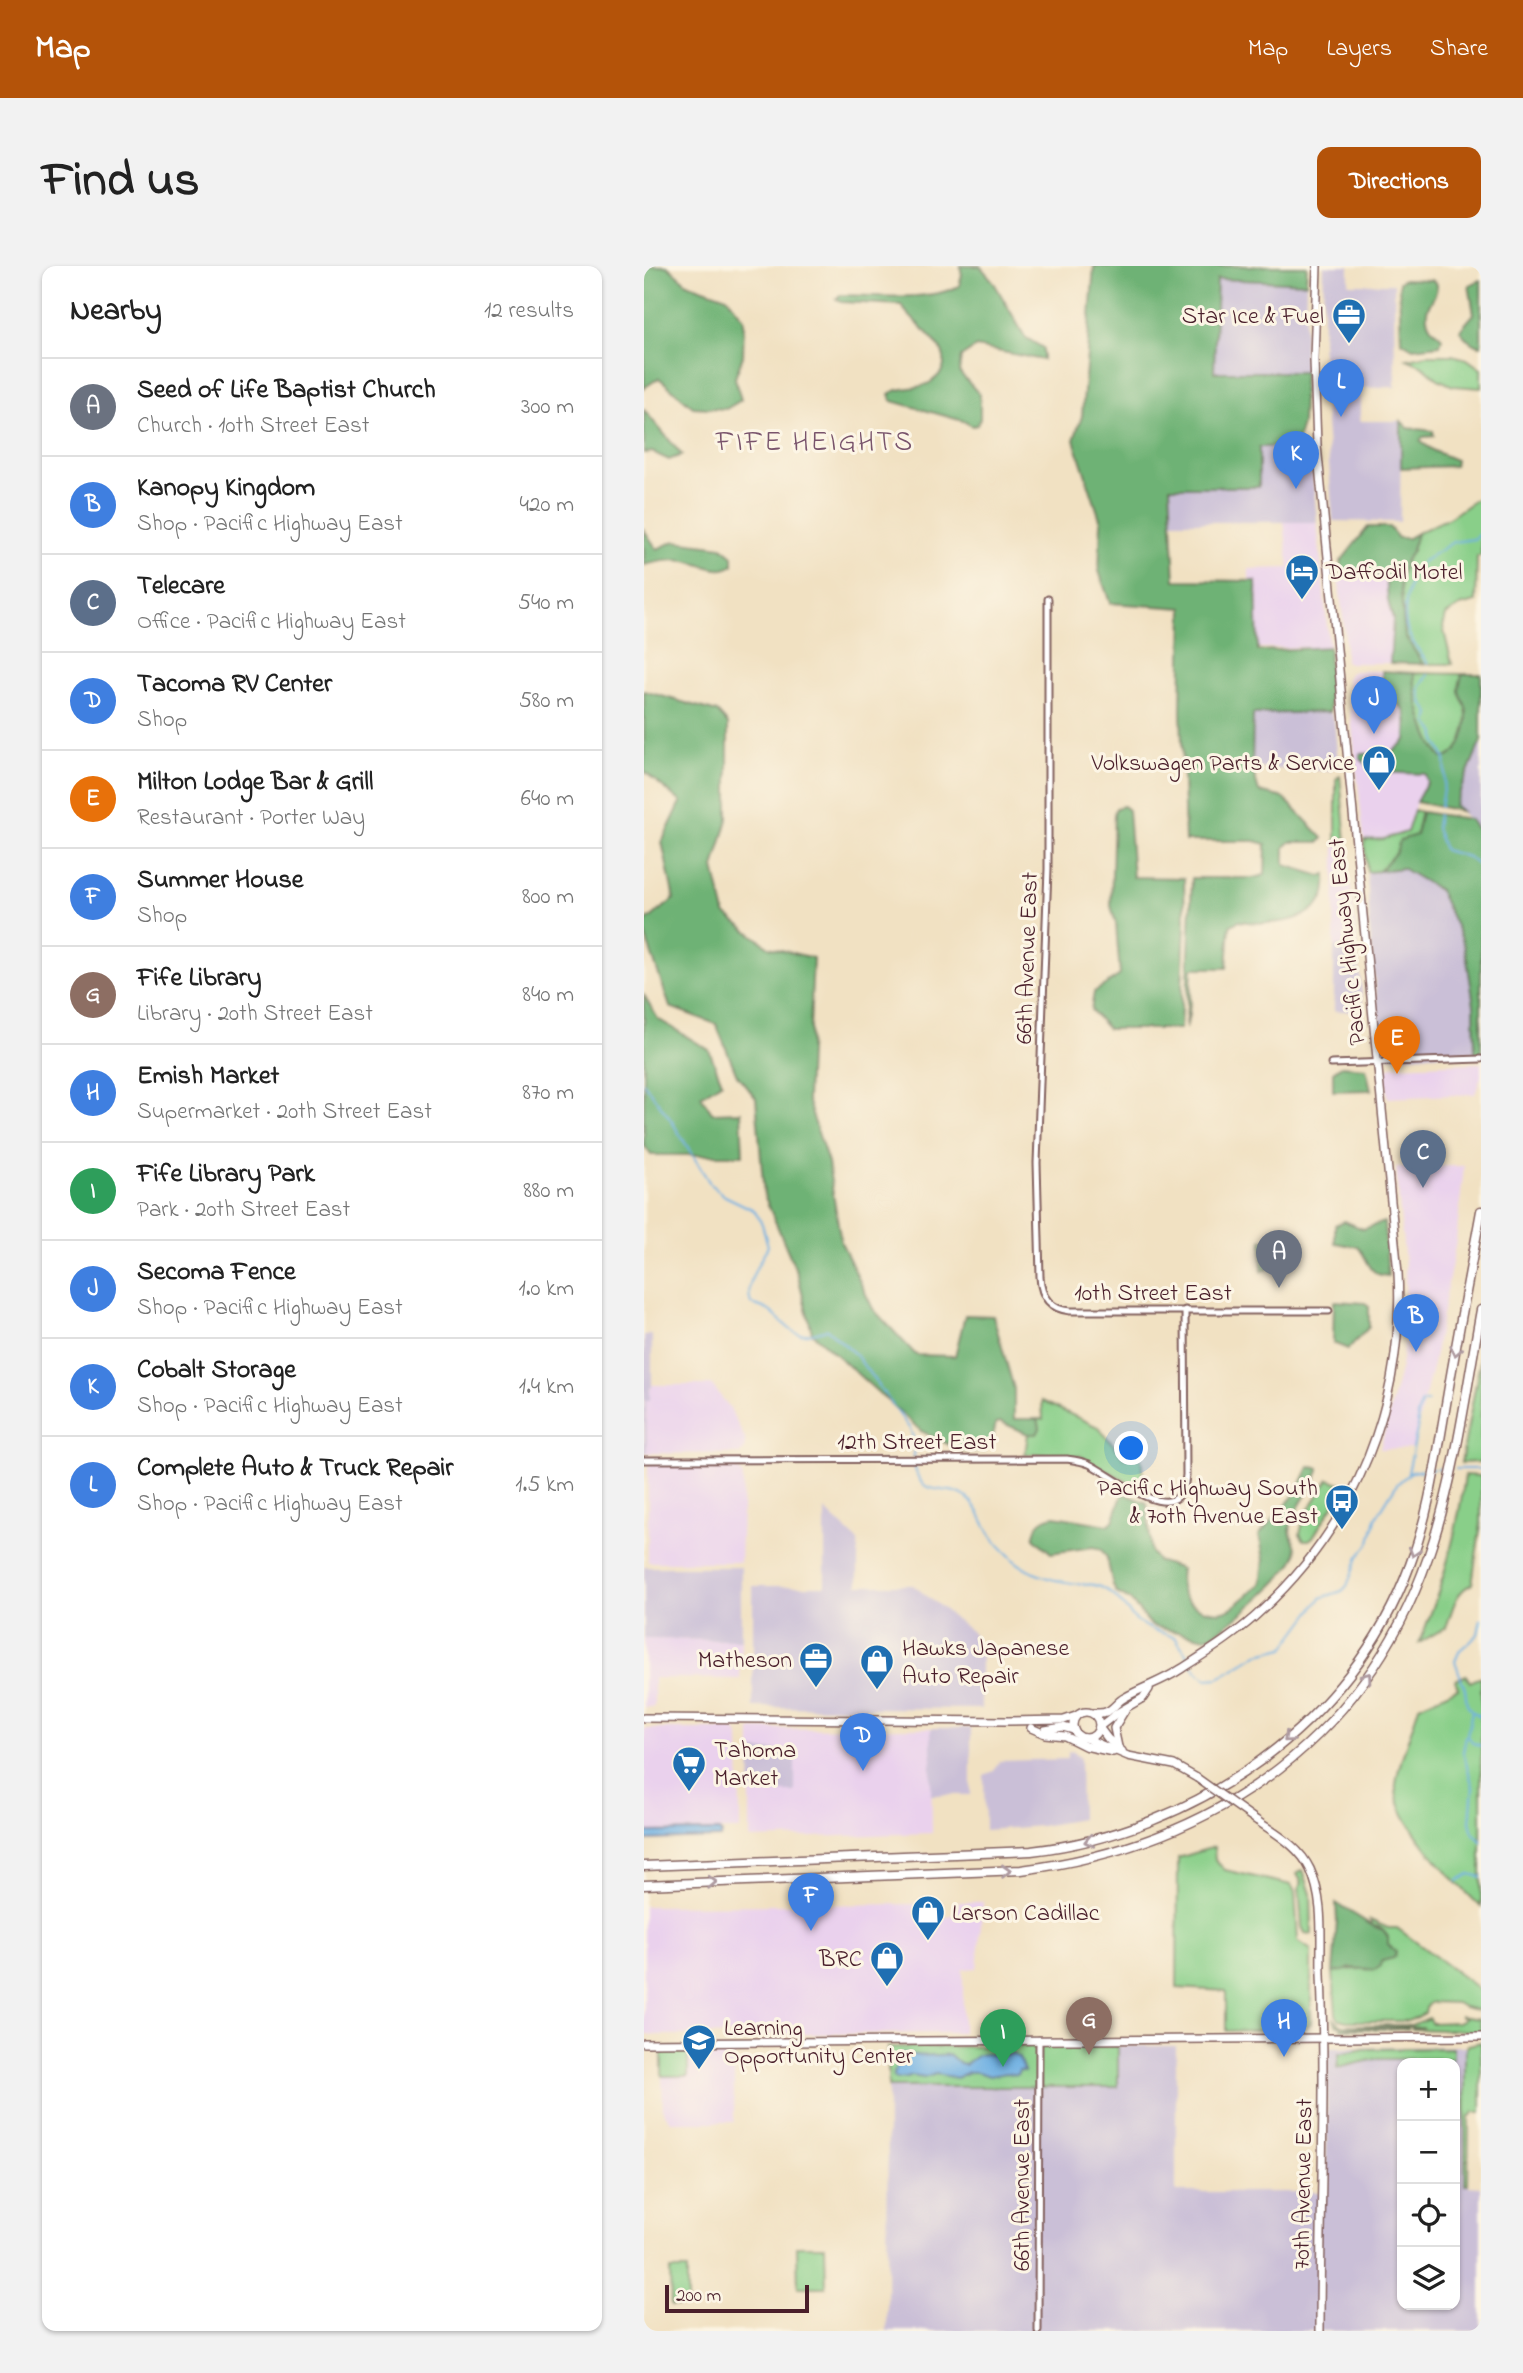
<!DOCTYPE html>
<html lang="en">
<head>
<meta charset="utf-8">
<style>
  :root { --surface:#fff; --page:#f2f2f2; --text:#222; --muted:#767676; --line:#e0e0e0; --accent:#b45309 }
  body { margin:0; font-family:"Indie Flower",sans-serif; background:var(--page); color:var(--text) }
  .controls { position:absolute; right:21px; bottom:21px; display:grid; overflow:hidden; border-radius:14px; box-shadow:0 2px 5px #0004 }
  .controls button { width:63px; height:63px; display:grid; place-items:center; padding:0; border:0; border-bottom:2px solid var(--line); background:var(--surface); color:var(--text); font:35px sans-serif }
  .scale { position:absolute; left:21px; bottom:18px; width:144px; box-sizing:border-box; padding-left:7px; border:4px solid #4a1f2b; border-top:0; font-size:19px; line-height:24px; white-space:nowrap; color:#4a1f2b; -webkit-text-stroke:5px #fcf5e5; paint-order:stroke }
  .you { position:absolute; left:488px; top:1183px; width:24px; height:24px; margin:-18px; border:5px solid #fff; border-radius:50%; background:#1a73e8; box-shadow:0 0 0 10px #1a73e833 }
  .badge { display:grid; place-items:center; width:46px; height:46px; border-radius:50%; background:var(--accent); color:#fff; font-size:23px; font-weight:700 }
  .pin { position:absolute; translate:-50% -58px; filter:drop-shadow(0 2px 4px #0008) }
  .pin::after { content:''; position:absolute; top:37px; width:24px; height:21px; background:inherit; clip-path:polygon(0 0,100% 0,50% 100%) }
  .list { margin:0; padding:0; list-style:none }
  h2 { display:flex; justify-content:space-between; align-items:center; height:91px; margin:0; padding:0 28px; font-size:30px }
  h2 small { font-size:23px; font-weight:400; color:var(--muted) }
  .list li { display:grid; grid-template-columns:46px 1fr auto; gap:21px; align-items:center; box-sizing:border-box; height:98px; padding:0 28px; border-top:2px solid var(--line) }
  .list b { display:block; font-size:26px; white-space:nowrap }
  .list p { margin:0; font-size:23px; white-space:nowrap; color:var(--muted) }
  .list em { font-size:23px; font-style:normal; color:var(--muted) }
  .icon { flex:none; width:38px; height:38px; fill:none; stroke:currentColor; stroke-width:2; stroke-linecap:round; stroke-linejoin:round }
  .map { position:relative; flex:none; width:837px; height:2065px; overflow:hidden; border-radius:14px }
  header { display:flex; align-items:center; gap:42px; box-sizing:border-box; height:98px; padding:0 35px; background:var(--accent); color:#fff }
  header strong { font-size:33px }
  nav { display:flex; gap:38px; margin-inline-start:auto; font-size:24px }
  .intro { display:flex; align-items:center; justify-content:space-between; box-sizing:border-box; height:168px; padding:0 42px }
  h1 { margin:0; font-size:49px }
  .button { padding:18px 32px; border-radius:14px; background:var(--accent); color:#fff; font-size:24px; font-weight:700 }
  main { display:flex; gap:42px; padding:0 42px }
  aside { flex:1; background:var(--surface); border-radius:14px; box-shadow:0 2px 5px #0004 }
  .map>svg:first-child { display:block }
</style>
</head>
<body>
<header>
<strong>Map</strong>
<nav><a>Map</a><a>Layers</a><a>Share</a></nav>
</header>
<div class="intro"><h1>Find us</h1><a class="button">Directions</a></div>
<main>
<aside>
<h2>Nearby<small>12 results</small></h2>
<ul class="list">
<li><span class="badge" style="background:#6b7280">A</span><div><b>Seed of Life Baptist Church</b><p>Church · 10th Street East</p></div><em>300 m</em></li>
<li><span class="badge" style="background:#3f7fe0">B</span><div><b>Kanopy Kingdom</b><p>Shop · Pacific Highway East</p></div><em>420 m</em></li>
<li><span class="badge" style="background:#5c6f8a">C</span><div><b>Telecare</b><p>Office · Pacific Highway East</p></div><em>540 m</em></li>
<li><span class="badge" style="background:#3f7fe0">D</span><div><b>Tacoma RV Center</b><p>Shop</p></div><em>580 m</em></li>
<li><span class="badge" style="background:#e8710a">E</span><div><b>Milton Lodge Bar &amp; Grill</b><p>Restaurant · Porter Way</p></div><em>640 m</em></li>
<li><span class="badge" style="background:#3f7fe0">F</span><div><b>Summer House</b><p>Shop</p></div><em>800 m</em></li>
<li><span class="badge" style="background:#8d6e63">G</span><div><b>Fife Library</b><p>Library · 20th Street East</p></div><em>840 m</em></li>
<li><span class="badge" style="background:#3f7fe0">H</span><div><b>Emish Market</b><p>Supermarket · 20th Street East</p></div><em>870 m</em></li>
<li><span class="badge" style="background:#2e9e5b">I</span><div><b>Fife Library Park</b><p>Park · 20th Street East</p></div><em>880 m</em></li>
<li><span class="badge" style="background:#3f7fe0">J</span><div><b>Secoma Fence</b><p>Shop · Pacific Highway East</p></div><em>1.0 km</em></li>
<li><span class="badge" style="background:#3f7fe0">K</span><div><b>Cobalt Storage</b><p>Shop · Pacific Highway East</p></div><em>1.4 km</em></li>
<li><span class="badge" style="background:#3f7fe0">L</span><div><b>Complete Auto &amp; Truck Repair</b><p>Shop · Pacific Highway East</p></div><em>1.5 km</em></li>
</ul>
</aside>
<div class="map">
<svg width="837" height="2065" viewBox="0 0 837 2065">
  <rect width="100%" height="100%" fill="#fcf5e5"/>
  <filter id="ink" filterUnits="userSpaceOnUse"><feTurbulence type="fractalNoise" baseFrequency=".0143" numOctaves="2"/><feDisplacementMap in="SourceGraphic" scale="14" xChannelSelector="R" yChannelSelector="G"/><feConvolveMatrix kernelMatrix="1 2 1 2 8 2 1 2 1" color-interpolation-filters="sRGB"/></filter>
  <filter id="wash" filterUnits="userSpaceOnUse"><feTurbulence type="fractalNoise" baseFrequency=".00686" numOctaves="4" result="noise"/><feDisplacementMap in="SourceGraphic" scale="28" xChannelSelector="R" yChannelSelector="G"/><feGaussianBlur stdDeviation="1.57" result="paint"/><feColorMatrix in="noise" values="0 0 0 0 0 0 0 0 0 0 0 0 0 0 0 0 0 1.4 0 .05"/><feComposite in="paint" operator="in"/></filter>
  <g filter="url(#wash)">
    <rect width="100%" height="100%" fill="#f1e1c2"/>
    <!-- built -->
    <g fill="#ead1ed">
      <polygon points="640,256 673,256 685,381 606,382 605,303 645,302"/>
      <polygon points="697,309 742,310 744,335 749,353 746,397 705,397 701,395 701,368 694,310"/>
      <polygon points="711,405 738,405 739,430 754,435 763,448 762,474 747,487 717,488 742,508 767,506 782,508 783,515 772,536 763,566 740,573 720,574 703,413 706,407"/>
      <polygon points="702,576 713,680 690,680 691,578"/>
      <polygon points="837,797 837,811 831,828 744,832 741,805 748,800"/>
      <polygon points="820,900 812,975 789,1098 768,1182 736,1183 757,1101 762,1059 761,999 752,901"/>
      <polygon points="8,1119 68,1119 85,1141 101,1173 101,1184 96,1188 3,1187 2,1135"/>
      <polygon points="4,1198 88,1200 94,1203 98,1208 99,1214 96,1296 4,1296"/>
      <polygon points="0,1373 97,1374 96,1413 10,1412 10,1441 0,1441"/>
      <polygon points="287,1462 288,1567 106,1573 106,1526 151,1526 151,1485 107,1484 107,1463"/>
      <polygon points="0,1463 90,1463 95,1470 96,1564 0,1565"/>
      <polygon points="314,1636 339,1636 333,1702 319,1703 319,1767 0,1769 0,1640 290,1638 296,1650 304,1651 314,1645"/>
      <polygon points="44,1782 87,1783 90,1787 90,1856 28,1856 19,1845 18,1810 44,1810"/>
    </g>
    <!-- industrial -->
    <g fill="#cabfd7" fill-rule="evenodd">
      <polygon points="680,0 705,0 705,18 750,18 751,121 716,122 716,155 757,155 756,256 689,255 678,98"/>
      <polygon points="573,13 662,17 660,106 570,107"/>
      <polygon points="615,181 666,182 673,256 526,256 526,220 615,220"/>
      <polygon points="686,446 690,454 694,497 686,505 608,502 609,448"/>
      <polygon points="837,475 837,569 825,553 810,540"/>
      <polygon points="758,602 795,624 818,673 823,693 830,739 831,787 739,791 727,680 723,606"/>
      <polygon points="690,680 713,680 720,745 690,745"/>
      <polygon points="0,1069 8,1069 8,1121 6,1122 6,1135 2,1135 3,1187 0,1187"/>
      <polygon points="181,1244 214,1275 214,1319 269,1319 328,1366 337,1392 337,1443 109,1441 109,1320 181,1320"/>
      <polygon points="0,1301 97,1301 97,1374 0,1373"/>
      <rect x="287" y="1462" width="40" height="67"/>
      <polygon points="107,1484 151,1485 151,1526 106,1526"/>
      <polygon points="430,1485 436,1492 437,1553 397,1560 341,1564 340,1509 350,1505 355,1495 424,1493 424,1486"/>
      <path d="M474,1780H532V1926H682L684,1782L823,1780L824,1920L837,1921V2065H243L244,1821H474ZM758,1797H811V2039H758Z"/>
    </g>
    <!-- green -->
    <g fill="#89cf89" stroke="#6a775a" stroke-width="2">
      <polygon points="783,89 808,89 823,93 837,103 837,122 809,120 794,113 779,100 763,93"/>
      <polygon points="837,230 837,290 833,290 832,336 816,340 802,349 799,361 808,398 779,398 761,370 756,315 761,296 768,284 773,267 805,252"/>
      <path d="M770,407L818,408C817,413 815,420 815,425C816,431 820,435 822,441C826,457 817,492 798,492C781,474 771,431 770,407Z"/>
      <polygon points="696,510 702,576 692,578 692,513"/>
      <polygon points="770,544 777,546 772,569 735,605 723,606 720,574 740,573 763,566"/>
      <polygon points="618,974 648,974 648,983 638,982 630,990 627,1002 618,1005"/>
      <polygon points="837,1090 837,1196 817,1197"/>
      <polygon points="398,1135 454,1161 481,1192 497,1192 501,1225 436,1190 381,1188 384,1168 393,1168 396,1162 394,1153 399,1153"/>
      <path d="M821,1209L837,1210V1257L828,1318C810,1326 809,1345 802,1361L775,1377C798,1323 813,1268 821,1209Z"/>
      <polygon points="685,1213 702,1219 669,1271 665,1274 660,1274 656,1268 660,1251"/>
      <path d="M822,1409L826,1416L837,1411V1641C813,1617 748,1554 752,1518C754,1497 769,1462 775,1440L814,1422L811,1414Z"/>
      <polygon points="570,1581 571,1594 581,1604 647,1619 651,1626 654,1675 667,1684 667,1757 660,1763 582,1765 582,1725 533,1722 534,1592"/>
      <polygon points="659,1604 667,1628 668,1668 661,1667 658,1661 655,1621 658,1617 653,1608"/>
      <path d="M726,1654L744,1662H753L827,1717L837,1727V1745L820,1741L813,1737L787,1736L782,1742L781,1747L764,1755H702L695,1753L692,1749L689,1706C718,1698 724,1713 748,1683L744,1678V1671L735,1661L729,1660Z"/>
      <polygon points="815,1750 836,1753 837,1765 767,1763 779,1761 701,1761 765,1763 697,1763 699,1761 692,1758 690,1753 698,1759 767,1759 785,1752 787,1757 814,1756 821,1752"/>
      <polygon points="837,1776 837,1846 830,1846 825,1851 824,1919 821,1919 821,1785 824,1779"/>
      <polygon points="474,1780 474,1821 244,1821 244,1781"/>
      <rect x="18" y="1782" width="26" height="28"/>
      <polygon points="809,1782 809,1793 732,1793 693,1802 695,1788 720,1783"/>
      <polygon points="153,1980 181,1980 182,2021 154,2021"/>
      <polygon points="26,2004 43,2004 43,2040 27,2040"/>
    </g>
    <!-- forest -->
    <g fill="#6eb275" stroke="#5c6850" stroke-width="2">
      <polygon points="0,0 23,0 43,17 83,31 100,53 99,90 91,112 97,134 82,143 49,141 15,112 0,122"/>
      <path d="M316,0H336L349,15L381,71L399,82V94L332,81L317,91L315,106L336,129V153L333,159L328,160L319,155L248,135L245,128C257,119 274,125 287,116C326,89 269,61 257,39L197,36L192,33L196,29C231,29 285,36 315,20L318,9Z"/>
      <path d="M450,0H663L662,17L573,13L570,106H660L658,158L653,176L643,181H615V221H526L531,314L612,315L614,385L685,381L686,446L609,448L608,502L615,526L640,532L679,572L676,576H646L641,581V599L677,610L682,608C682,615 683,624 680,630C664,660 623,659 594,655L586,660L583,702H548L545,748L542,763L548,612H609L621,609L622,578L611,575H541L537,445L539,342L466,337L455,305L457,256L430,174L438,150Z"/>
      <path d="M760,13L788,14L793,18C795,33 775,41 786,60C789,65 795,68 798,72L796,79L769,82L757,75L755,16Z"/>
      <path d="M837,14V80C829,80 820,71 816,64L830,48L825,19Z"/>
      <polygon points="0,145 0,144 38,189 25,194 8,186 0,187"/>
      <polygon points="757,155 764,162 789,165 790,170 779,171 776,175 790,185 812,194 811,200 757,202"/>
      <polygon points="724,261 745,261 754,272 764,272 773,267 768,284 761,296 756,315 761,370 779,398 746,397 749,353 744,335 742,310 697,309 697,295"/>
      <path d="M0,264L13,283L31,275L78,281L89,290V299C75,310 56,296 40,295C26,293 13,296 0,299Z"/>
      <path d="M738,405L770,407C771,430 781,475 798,492C817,492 826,457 822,441C820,435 816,431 815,425C815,420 817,413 818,408H837V475L810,539L817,545L772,536L783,516L781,508L731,506L716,492V488L747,487L762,474C763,449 765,439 739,430Z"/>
      <polygon points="0,425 73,446 84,458 84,553 70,602 81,648 125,681 169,692 163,833 184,897 197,976 229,1043 272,1089 311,1090 321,1049 349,1050 370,1123 370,1153 394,1153 396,1162 393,1168 384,1168 357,1156 352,1157 348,1174 341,1181 340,1186 318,1185 277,1165 168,1067 154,1009 120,929 112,832 93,809 72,758 26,741 0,666 0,657 30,633 18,576 37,536 0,505"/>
      <polygon points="479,540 484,544 489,611 540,612 541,658 536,763 464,763 447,744 450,726 476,709 472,658 467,640 470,548 472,542"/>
      <polygon points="777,546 825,553 837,569 837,787 831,787 830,739 823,693 818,673 795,624 758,602 735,605 752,586 756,574 772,569"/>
      <polygon points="0,729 14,753 65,784 78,816 57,830 68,847 97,846 99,889 7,889 0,879"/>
      <polygon points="697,800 722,802 727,824 689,825 689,806"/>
      <path d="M700,955L719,963L740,956L744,1010C724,1010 725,993 714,981L691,977V959Z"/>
      <polygon points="692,1035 721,1037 725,1040 725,1061 704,1083 689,1077 690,1036"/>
      <path d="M665,1201L675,1202V1205C668,1223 653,1239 647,1258C643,1269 655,1278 652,1289C647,1308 580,1366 561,1372L508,1360L486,1334L473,1327L469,1320L463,1292L457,1283L449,1281L407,1287L390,1272C390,1259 399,1252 411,1250L464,1259L469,1255L479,1227L503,1237L507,1286L513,1295L537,1303C534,1322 538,1335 558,1343C565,1345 572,1347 580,1345C592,1342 606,1326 617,1318L620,1293L615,1269L653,1226Z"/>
      <polygon points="692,1637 729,1660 739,1664 744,1671 744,1678 752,1686 750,1692 738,1695 737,1700 731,1704 707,1702 700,1705 689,1706 693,1655"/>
    </g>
    <!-- water -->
    <g fill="#6eb0e3" stroke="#5c6887" stroke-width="2">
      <polygon points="75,1565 78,1568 76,1572 0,1574 0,1566"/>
      <path d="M259,1787C274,1792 289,1788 306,1789L316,1798L321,1799C342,1779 344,1793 368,1788L375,1792L380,1805L375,1804L373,1809L363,1807L345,1810L334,1806H324L313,1812L292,1808L280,1812L268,1810L263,1812L252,1813L249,1810L253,1798V1792Z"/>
    </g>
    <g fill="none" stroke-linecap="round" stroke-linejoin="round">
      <!-- stream -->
      <g stroke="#6eb0e3" stroke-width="2">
        <path d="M784,398C768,374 758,367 762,336C763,325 768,318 766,308L770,302L776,301L778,296L809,276L830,273L837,267"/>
        <path d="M784,409L775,423L779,438L786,447L784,457L792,467C790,479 799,484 801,494C803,508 798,528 796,541"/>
        <polyline points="794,549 792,562 800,584 824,591 837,601"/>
        <path d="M0,817L27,854L67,919L81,930L110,944L118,958L124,980C115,998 100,1017 107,1038C114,1040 123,1042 128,1047C152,1068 150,1074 183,1063L212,1089L266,1163L270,1174V1191"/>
        <path d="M270,1197C276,1236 300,1216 322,1231C336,1241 339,1259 349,1272C355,1280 364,1288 371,1295C391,1311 411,1315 436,1318C443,1318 451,1318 457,1321C473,1328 480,1343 492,1354C505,1364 516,1366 531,1371L546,1393"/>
        <polyline points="794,1203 806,1203"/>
        <polyline points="812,1203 837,1203"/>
        <polyline points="764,1207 774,1159 773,1149 778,1136 784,1136"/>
        <polyline points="837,1353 834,1368 816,1384 811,1395 821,1423 823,1438 828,1445 823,1469 829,1477 837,1480"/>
        <polyline points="548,1398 553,1406 563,1413 575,1412 614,1388 640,1382 677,1332 698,1325 703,1320 714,1291 726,1276 732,1252 753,1218 767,1206 789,1203"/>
        <polyline points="829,1446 837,1450"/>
        <polyline points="822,1470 819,1486 829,1521 826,1556 829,1567 837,1575"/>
        <polyline points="813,1615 826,1608 837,1611"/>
      </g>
    </g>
  </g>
  <g filter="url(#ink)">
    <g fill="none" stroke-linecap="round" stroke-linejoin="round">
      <!-- minor casing -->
      <g stroke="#846360" stroke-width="9">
        <g id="minor">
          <path d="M404,333V603L393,897L396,1011C397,1031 406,1043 426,1045H685"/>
          <polyline points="687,798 837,793"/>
          <path d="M0,1194L423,1193C430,1194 438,1195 445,1198C469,1209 538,1269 542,1209L541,1044"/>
          <polyline points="394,2065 395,1774"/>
        </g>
      </g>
      <!-- major casing -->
      <g stroke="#846360" stroke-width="10">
        <g id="major">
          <circle cx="442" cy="1459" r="13"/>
          <path d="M449,1447C454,1447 459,1448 464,1445C470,1442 474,1435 480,1432C499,1421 519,1415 537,1403C565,1385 594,1367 618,1344C713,1257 761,1134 754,1007L673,179L670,94L673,0"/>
          <polyline points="0,1452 363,1455 420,1454 432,1450"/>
          <polyline points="387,1462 401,1468 421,1470 441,1480 469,1486"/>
          <polyline points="401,1464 419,1461 430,1464"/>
          <polyline points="441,1472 484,1490 530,1499 553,1512"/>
          <polyline points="474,1481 470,1462 481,1444"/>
          <polyline points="478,1485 464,1473 455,1461 473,1447 499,1432 505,1423"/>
          <path d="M612,1554C632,1568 655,1580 666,1603C681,1635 676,1674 677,1708C682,1827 676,1946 676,2065"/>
          <polyline points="0,1777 837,1771"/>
        </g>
      </g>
      <!-- highway casing -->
      <g stroke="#846360" stroke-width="11">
        <g id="highway">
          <path d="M0,1600L387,1585C552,1566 708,1458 766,1299C785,1248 792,1196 801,1144C812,1077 825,1011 837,945"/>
          <path d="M0,1619L377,1604C575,1579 730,1468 790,1273C813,1199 823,1120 837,1044"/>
        </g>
      </g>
      <!-- minor -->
      <use href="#minor" stroke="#fff" stroke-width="5"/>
      <!-- major -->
      <use href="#major" stroke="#fff" stroke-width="7"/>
      <!-- highway -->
      <use href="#highway" stroke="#fff" stroke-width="8"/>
      <!-- major-bridge casing -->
      <g stroke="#846360" stroke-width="10" stroke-linecap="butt">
        <polyline id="major-bridge" points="553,1512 612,1554"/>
      </g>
      <!-- major-bridge -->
      <use href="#major-bridge" stroke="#fff" stroke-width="7"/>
    </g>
    <!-- one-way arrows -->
    <defs><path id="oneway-chevron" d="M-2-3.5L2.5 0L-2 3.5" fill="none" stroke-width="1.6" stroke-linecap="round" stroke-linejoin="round" transform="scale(1.75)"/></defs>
    <g stroke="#ae9aa0">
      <use href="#oneway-chevron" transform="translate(812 1085) rotate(101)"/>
      <use href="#oneway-chevron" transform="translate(770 1286) rotate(107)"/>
      <use href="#oneway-chevron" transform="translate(723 1411) rotate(-54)"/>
      <use href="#oneway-chevron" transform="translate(644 1472) rotate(139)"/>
      <use href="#oneway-chevron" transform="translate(445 1575) rotate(167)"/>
      <use href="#oneway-chevron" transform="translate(362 1605) rotate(-2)"/>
      <use href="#oneway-chevron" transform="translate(68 1616) rotate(-2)"/>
    </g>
  </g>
  <!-- icons -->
  <defs>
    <g id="office-pin" transform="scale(1.75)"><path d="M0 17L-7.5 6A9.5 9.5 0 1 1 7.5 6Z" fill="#1f6fb2" stroke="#fcf5e5"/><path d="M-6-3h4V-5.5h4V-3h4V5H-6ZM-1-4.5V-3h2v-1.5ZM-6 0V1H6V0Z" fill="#fff"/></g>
    <g id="hotel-pin" transform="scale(1.75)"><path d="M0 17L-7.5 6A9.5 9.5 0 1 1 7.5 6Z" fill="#1f6fb2" stroke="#fcf5e5"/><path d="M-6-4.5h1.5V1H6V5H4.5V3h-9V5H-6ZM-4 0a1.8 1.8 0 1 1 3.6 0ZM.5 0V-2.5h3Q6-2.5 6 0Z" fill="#fff"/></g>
    <g id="shop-pin" transform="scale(1.75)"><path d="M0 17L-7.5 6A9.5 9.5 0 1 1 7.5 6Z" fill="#1f6fb2" stroke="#fcf5e5"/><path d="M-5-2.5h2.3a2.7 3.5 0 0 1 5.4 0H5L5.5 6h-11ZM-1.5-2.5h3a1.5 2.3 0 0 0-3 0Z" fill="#fff"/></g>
    <g id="bus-pin" transform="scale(1.75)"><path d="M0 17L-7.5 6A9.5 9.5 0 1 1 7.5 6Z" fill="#1f6fb2" stroke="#fcf5e5"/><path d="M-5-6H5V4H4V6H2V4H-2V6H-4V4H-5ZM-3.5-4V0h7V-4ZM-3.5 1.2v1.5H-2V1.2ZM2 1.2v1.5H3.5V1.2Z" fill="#fff"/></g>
    <g id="supermarket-pin" transform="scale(1.75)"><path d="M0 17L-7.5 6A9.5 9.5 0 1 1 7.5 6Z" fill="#1f6fb2" stroke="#fcf5e5"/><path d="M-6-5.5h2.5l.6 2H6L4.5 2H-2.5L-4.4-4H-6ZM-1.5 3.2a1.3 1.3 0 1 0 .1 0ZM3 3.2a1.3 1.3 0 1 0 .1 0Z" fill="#fff"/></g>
    <g id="school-pin" transform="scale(1.75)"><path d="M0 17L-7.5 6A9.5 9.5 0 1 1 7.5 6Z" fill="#1f6fb2" stroke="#fcf5e5"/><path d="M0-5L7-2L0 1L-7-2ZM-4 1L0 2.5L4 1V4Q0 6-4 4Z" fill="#fff"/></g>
  </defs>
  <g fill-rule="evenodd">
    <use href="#office-pin" x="705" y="49"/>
    <use href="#hotel-pin" x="658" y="305"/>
    <use href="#shop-pin" x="735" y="496"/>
    <use href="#bus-pin" x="698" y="1235"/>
    <use href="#office-pin" x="172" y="1393"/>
    <use href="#shop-pin" x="233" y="1395"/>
    <use href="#supermarket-pin" x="45" y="1497"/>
    <use href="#shop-pin" x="284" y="1646"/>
    <use href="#shop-pin" x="243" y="1692"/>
    <use href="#school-pin" x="55" y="1775"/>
  </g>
  <g text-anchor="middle" stroke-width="6" stroke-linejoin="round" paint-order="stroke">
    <!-- poi labels -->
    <g font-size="24" fill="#4a1f2b" stroke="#fcf5e5" text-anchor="end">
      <text x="680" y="57">Star Ice &amp; Fuel</text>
      <text x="682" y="313" text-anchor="start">Daffodil Motel</text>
      <text x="710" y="504">Volkswagen Parts &amp; Service</text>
      <text x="674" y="1229">Pacific Highway South<tspan x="674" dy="28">&amp; 70th Avenue East</tspan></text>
      <text x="258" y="1389" text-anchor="start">Hawks Japanese<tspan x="258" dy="28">Auto Repair</tspan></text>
      <text x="148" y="1401">Matheson</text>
      <text x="70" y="1491" text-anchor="start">Tahoma<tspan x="70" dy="28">Market</tspan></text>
      <text x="308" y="1654" text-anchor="start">Larson Cadillac</text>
      <text x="218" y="1700">BRC</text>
      <text x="80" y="1769" text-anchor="start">Learning<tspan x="80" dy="28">Opportunity Center</tspan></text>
    </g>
    <!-- street labels -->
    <g font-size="24" fill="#4a1f2b" stroke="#fcf5e5">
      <text transform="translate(702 676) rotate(-96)" y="8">Pacific Highway East</text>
      <text transform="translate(382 692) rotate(-88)" y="8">66th Avenue East</text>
      <text x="509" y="1034">10th Street East</text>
      <text x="273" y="1183">12th Street East</text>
      <text transform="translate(658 1918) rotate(-89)" y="8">70th Avenue East</text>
      <text transform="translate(377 1919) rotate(-90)" y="8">66th Avenue East</text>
    </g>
    <!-- quarter labels -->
    <g font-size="28" letter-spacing="2" fill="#79546c" stroke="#fcf5e5">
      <text x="171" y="184">FIFE HEIGHTS</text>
    </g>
  </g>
</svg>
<div class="controls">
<button>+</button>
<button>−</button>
<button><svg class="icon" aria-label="locate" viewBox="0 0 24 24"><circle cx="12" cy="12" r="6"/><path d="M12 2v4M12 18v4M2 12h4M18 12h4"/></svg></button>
<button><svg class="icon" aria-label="layers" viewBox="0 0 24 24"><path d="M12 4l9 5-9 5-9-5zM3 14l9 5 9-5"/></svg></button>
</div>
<div class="scale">200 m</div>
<div class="you"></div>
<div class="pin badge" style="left:635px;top:1022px;background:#6b7280">A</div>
<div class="pin badge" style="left:772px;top:1086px;background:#3f7fe0">B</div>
<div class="pin badge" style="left:779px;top:922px;background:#5c6f8a">C</div>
<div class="pin badge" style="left:219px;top:1505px;background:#3f7fe0">D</div>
<div class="pin badge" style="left:753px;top:808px;background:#e8710a">E</div>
<div class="pin badge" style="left:167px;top:1665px;background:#3f7fe0">F</div>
<div class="pin badge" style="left:445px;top:1789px;background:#8d6e63">G</div>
<div class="pin badge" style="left:640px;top:1791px;background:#3f7fe0">H</div>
<div class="pin badge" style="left:359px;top:1801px;background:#2e9e5b">I</div>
<div class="pin badge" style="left:730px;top:468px;background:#3f7fe0">J</div>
<div class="pin badge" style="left:652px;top:223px;background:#3f7fe0">K</div>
<div class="pin badge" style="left:697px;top:151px;background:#3f7fe0">L</div>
</div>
</main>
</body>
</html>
